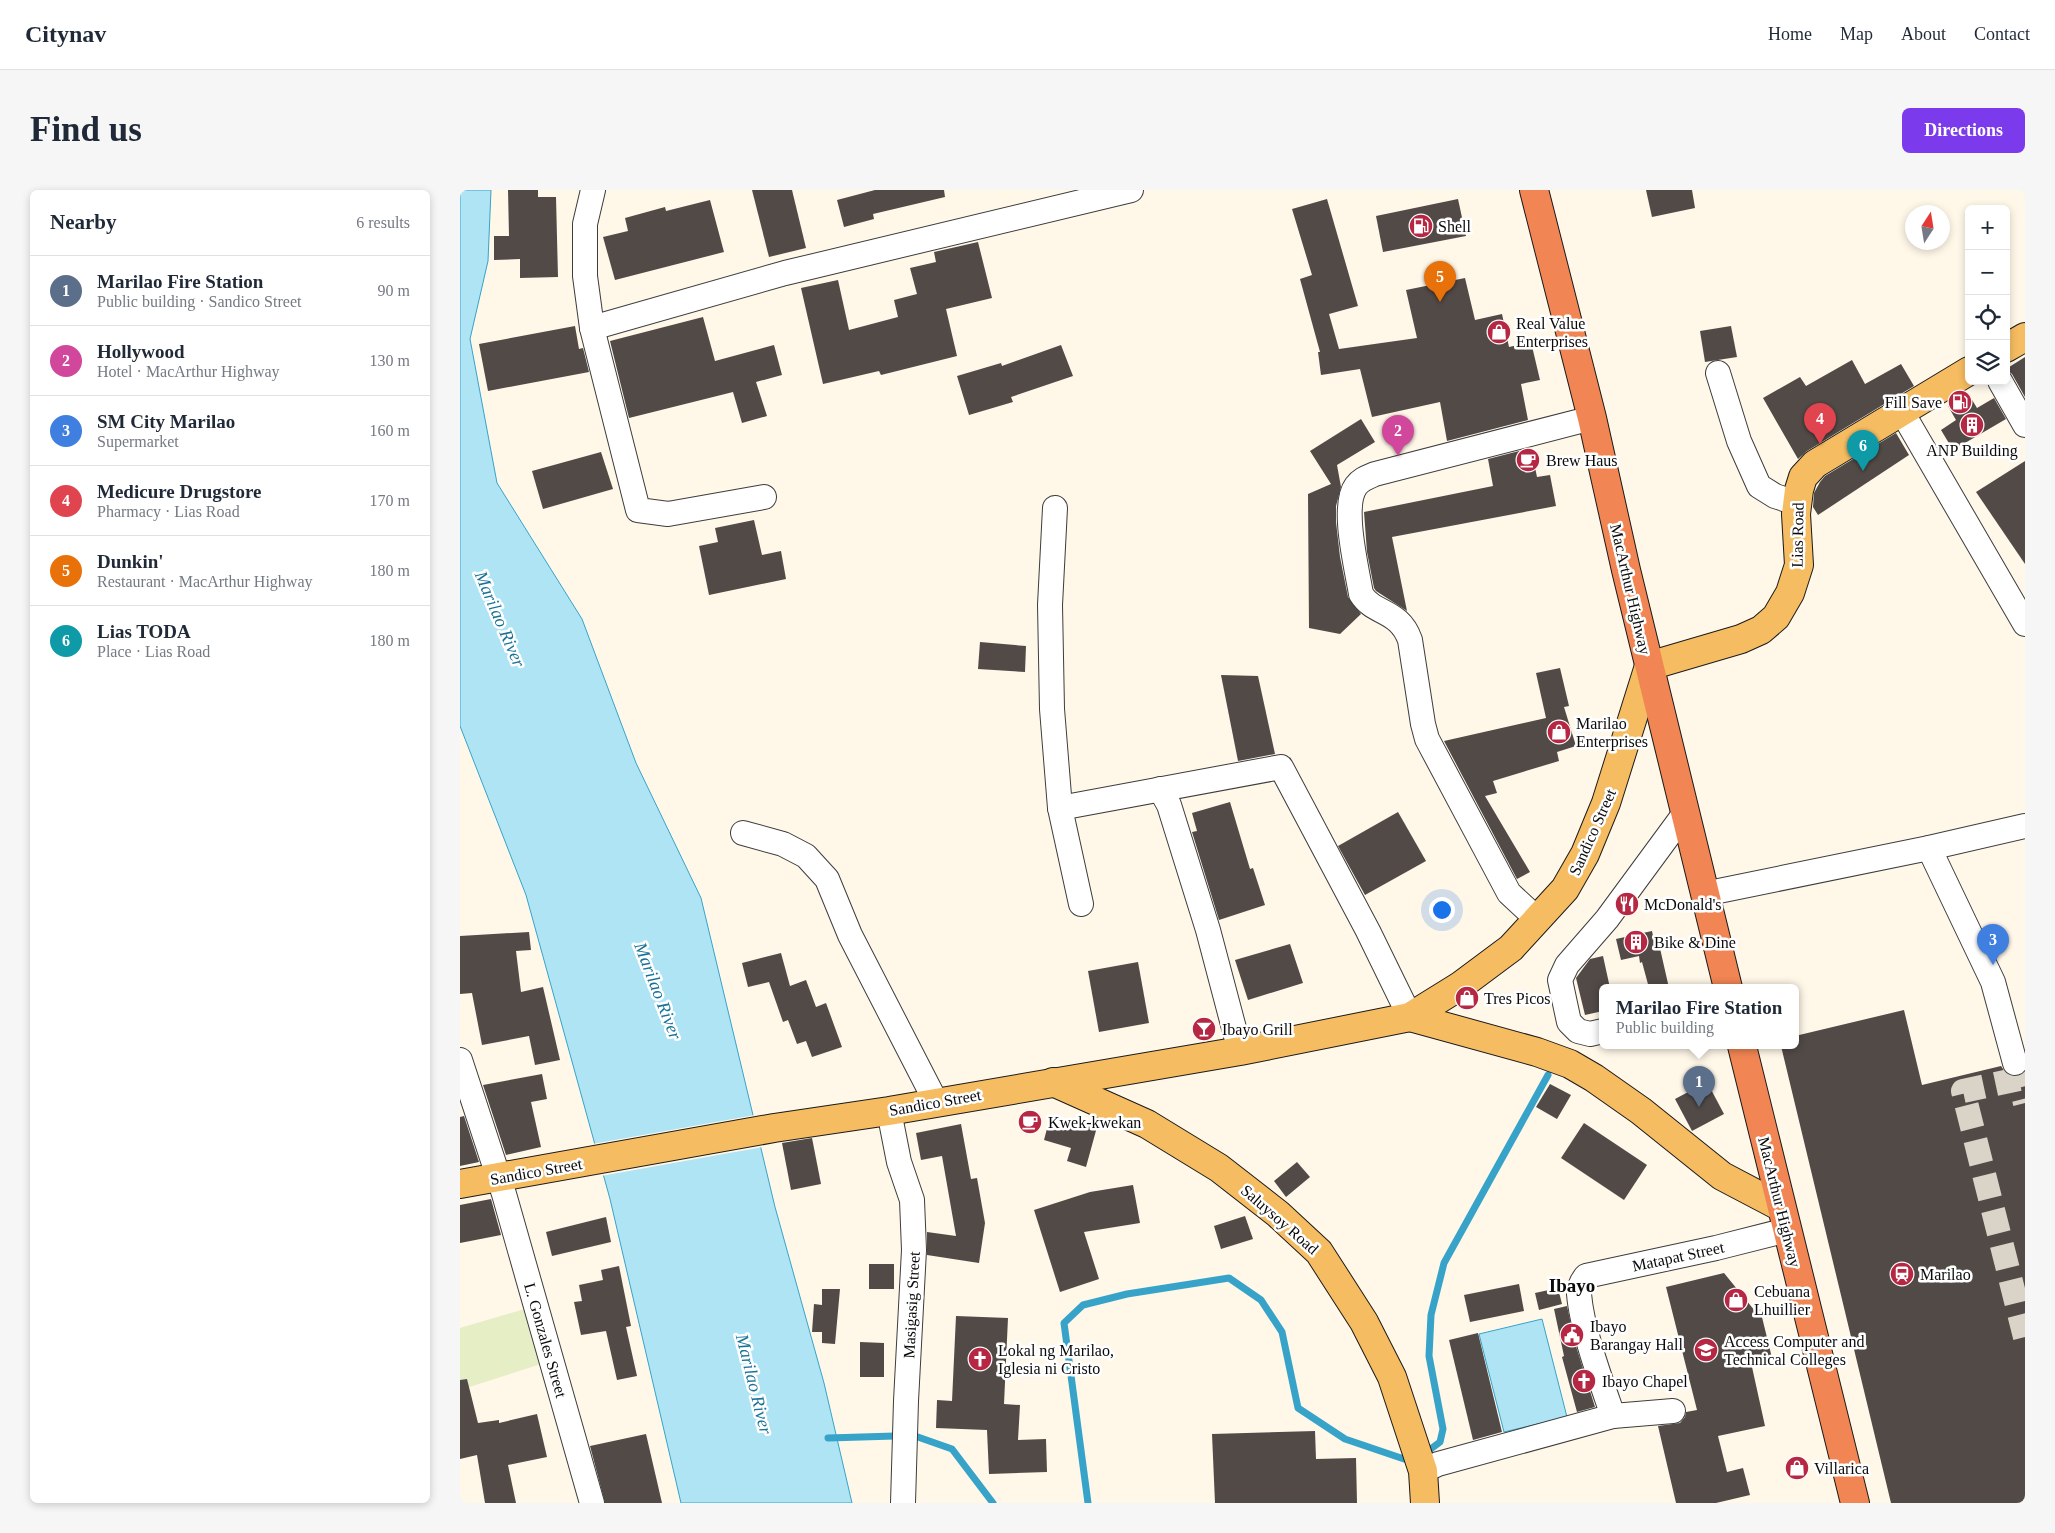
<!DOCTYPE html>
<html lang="en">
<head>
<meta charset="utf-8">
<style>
  :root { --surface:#fff; --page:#f6f6f7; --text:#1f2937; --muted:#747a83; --line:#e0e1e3; --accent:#7c3aed }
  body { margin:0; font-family:Georgia,serif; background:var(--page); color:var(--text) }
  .controls { position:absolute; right:15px; top:15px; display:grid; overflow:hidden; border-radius:8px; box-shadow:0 2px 8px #0003 }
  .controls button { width:45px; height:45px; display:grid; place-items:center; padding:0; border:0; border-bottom:1px solid var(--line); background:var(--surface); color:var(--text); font:25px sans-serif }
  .compass { position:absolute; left:1445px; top:15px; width:45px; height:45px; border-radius:50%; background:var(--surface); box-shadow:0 2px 8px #0003; rotate:12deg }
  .you { position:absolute; left:981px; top:719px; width:18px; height:18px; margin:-12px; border:4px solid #fff; border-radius:50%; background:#1a73e8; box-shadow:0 0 0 8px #1a73e833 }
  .badge { display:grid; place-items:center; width:32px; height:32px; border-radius:50%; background:var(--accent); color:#fff; font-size:16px; font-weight:700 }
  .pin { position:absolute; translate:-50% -41px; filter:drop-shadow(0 1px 2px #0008) }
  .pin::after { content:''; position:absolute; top:26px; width:18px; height:15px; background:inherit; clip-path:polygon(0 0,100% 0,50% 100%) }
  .popup { position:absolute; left:1139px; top:794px; width:200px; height:65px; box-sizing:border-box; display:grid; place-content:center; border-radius:8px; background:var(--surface); filter:drop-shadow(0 1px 4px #0005); font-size:16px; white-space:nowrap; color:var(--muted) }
  .popup b { font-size:19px; color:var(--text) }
  .popup::after { content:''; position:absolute; left:50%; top:100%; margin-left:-10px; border:10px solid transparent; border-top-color:var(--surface) }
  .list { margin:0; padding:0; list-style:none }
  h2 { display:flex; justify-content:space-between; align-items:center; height:65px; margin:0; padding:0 20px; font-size:21px }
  h2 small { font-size:16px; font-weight:400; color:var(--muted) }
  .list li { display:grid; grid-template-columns:32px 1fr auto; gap:15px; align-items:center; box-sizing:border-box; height:70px; padding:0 20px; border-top:1px solid var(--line) }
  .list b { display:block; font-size:19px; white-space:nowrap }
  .list p { margin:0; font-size:16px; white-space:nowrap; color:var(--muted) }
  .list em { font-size:16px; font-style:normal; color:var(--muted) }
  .icon { flex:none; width:28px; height:28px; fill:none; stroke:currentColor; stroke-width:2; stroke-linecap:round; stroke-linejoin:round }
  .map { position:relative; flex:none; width:1565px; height:1313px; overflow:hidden; border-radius:8px }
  header { display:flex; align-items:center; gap:30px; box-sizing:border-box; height:70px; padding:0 25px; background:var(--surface); border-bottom:1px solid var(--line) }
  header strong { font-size:24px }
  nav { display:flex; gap:28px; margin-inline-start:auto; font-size:18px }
  .intro { display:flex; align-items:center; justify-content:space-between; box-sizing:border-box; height:120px; padding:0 30px }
  h1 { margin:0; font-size:35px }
  .button { padding:12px 22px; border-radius:8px; background:var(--accent); color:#fff; font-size:18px; font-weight:700 }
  main { display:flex; gap:30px; padding:0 30px }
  aside { flex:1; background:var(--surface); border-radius:8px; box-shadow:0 2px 8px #0003 }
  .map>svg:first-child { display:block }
</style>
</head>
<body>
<header>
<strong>Citynav</strong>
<nav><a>Home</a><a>Map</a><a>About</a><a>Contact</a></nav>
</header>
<div class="intro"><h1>Find us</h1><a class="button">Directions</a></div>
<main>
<aside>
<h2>Nearby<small>6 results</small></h2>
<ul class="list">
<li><span class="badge" style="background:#5c6f8a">1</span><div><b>Marilao Fire Station</b><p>Public building · Sandico Street</p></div><em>90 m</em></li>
<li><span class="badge" style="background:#d1479c">2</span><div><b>Hollywood</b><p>Hotel · MacArthur Highway</p></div><em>130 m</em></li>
<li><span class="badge" style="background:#3f7fe0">3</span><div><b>SM City Marilao</b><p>Supermarket</p></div><em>160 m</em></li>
<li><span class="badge" style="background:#e0444e">4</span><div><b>Medicure Drugstore</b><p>Pharmacy · Lias Road</p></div><em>170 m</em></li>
<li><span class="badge" style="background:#e8710a">5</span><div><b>Dunkin'</b><p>Restaurant · MacArthur Highway</p></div><em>180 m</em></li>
<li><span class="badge" style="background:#0f9aa8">6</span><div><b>Lias TODA</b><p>Place · Lias Road</p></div><em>180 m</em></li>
</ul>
</aside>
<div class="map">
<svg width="1565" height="1313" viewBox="0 0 1565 1313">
  <rect width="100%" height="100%" fill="#fff7e8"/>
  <!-- pitch -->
  <polygon fill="#e6eec5" points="68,1118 84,1173 0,1200 0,1138"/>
  <!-- water -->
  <g fill="#aee4f4" stroke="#37a3c9">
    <polygon points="0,0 31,0 28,71 10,149 37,293 122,429 176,573 241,708 315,1017 364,1193 392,1313 221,1313 150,1009 66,705 0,536"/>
    <polygon points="1082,1129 1107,1227 1044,1242 1019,1144"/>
  </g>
  <!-- pier -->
  <polygon fill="#fff7e8" points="295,925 303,957 141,986 132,954"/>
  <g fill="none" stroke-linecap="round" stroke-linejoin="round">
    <!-- stream -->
    <g stroke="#37a3c9" stroke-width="7">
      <polyline points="455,1246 492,1259 533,1313"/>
      <polyline points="368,1248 435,1246"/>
      <polyline points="968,1261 980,1252 983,1239 969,1166 971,1125 984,1073 1088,885"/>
      <polyline points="628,1313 604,1133 623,1115 667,1104 769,1088 801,1110 822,1142 838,1218 885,1249 944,1269"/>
    </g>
  </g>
  <!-- building -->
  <g fill="#524a47">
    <polygon points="48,0 78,0 78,7 96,7 98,87 60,88 60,69 34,70 34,46 49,46"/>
    <polygon points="292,0 332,0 346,58 309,67"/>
    <polygon points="415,0 484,0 485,7 413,24 414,29 384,37 377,10"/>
    <polygon points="1186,0 1232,0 1235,18 1192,27"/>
    <polygon points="867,9 898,116 869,124 879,159 957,148 946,100 1005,88 1015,130 1042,124 1049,157 1071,152 1080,190 1061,194 1068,230 987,251 980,212 912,227 900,179 861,185 858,162 860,162 840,89 852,85 832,19"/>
    <polygon points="998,9 1006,46 923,62 916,26"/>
    <polygon points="250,10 264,62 155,90 143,47 168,41 165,28 205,17 206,21"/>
    <polygon points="518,52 532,108 486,119 497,166 421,185 419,181 363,194 341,98 378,90 389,140 438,127 434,110 457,104 450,78 476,72 474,62"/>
    <polygon points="243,127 255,171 314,155 322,185 296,192 307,226 282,233 273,202 169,228 150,151"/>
    <polygon points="115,136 119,159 123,158 129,182 28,201 19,154"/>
    <polygon points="1271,136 1277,167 1245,172 1240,141"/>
    <polygon points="601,155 613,186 551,207 553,212 509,225 497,186 541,173 542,176"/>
    <polygon points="1565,167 1565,207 1552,184 1546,179"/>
    <polygon points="1392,170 1405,194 1441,174 1454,196 1347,261 1338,269 1303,208 1340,187 1346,196"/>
    <polygon points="1508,203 1517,218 1534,208 1546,229 1493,260 1481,240 1496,230 1488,216"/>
    <polygon points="901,229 915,252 877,275 881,297 876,316 876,332 880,367 888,407 901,424 880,444 849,438 848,304 871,294 850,261"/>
    <polygon points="1436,243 1449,265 1358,325 1353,317 1354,303 1360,292 1365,286"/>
    <polygon points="1071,258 1077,287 1090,285 1096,316 932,347 947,421 916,401 914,398 907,362 904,322 1033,296 1028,269"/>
    <polygon points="141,262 153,299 83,319 72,281"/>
    <polygon points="1565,271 1565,374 1516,302"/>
    <polygon points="294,330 302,365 321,361 326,389 249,405 239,356 258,352 255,338"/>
    <polygon points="520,452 566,456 565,482 518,479"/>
    <polygon points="1100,478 1109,516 1104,517 1116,556 1097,562 1099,571 1033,591 1037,603 1025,606 1070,682 1057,689 984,551 1086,528 1076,483"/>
    <polygon points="761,485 798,486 815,564 778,571"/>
    <polygon points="770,612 790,679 793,678 805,715 759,730 732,642 737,641 732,623"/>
    <polygon points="938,622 966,671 905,705 878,656"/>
    <polygon points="1192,741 1195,755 1199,754 1209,798 1189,798 1182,772 1180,773 1179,766 1161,770 1156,749"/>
    <polygon points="69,742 71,760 56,761 61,802 83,797 100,870 75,875 69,846 22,855 12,803 0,804 0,746"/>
    <polygon points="830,754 843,793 788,810 775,770"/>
    <polygon points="321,763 330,796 346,790 356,817 366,813 382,857 352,867 346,851 337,854 328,830 323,832 309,792 288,797 282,773"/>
    <polygon points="1143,766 1150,798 1143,798 1143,821 1125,825 1116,788 1130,769"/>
    <polygon points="678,772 689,833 639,842 628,781"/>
    <polygon points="1444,820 1462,895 1541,876 1545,882 1551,886 1558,886 1565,882 1565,1313 1431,1313 1321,856 1335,856 1335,846"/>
    <polygon points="82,884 87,909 71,912 81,957 46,965 23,895"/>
    <polygon points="1247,892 1264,924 1232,941 1215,909"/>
    <polygon points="1090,894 1111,905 1097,929 1076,917"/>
    <polygon points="4,926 19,972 0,976 0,927"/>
    <polygon points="589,931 617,938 618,932 637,937 626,977 607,971 611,958 584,950"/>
    <polygon points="1124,933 1187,975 1164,1010 1101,968"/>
    <polygon points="501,934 511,989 517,988 525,1033 519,1073 467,1065 467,1042 496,1046 482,966 461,970 456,943"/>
    <polygon points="352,948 361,994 331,1000 322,953"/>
    <polygon points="837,972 850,987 826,1007 814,991"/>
    <polygon points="673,995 680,1033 624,1042 639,1089 600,1102 574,1020 630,1002"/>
    <polygon points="31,1009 41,1045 0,1053 0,1015"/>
    <polygon points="785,1026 793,1049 761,1059 754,1036"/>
    <polygon points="146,1027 151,1052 92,1066 86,1042"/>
    <rect x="409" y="1074" width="25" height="25"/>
    <polygon points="159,1076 171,1136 166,1137 177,1186 157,1190 146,1141 121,1145 114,1112 122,1111 119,1095 143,1090 141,1080"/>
    <polygon points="1264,1083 1295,1121 1300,1119 1313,1172 1292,1177 1305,1236 1258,1246 1267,1282 1283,1278 1290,1305 1256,1313 1216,1313 1198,1236 1220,1233 1225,1227 1226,1222 1237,1220 1206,1097"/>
    <polygon points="1059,1094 1064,1121 1010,1132 1004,1105"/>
    <polygon points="1098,1098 1102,1114 1079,1120 1075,1103"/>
    <polygon points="362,1099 380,1099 375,1154 362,1153 362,1142 352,1142 354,1114 362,1115"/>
    <polygon points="1107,1116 1115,1153 1135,1217 1117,1222 1102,1167 1104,1166 1094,1119"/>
    <polygon points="496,1126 548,1128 544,1214 560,1215 558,1250 586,1249 587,1282 529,1284 527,1240 476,1238 477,1210 492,1211"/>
    <polygon points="1018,1143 1042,1242 1013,1250 989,1150"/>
    <polygon points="400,1152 424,1153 424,1187 400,1187"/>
    <polygon points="7,1189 18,1233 39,1230 39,1233 77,1224 87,1267 48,1275 56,1313 25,1313 17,1265 0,1269 0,1190"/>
    <polygon points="855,1241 856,1269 896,1268 897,1313 755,1313 752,1244"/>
    <polygon points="186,1244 202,1313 145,1313 130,1256"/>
  </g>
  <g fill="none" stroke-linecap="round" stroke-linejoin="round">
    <!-- minor-tunnel -->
    <g stroke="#dad3c7" stroke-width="24" stroke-dasharray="24 12" stroke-linecap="butt">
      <polyline points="1555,874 1565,913"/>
      <polyline points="1559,889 1503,901 1565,1147"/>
    </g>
    <!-- minor casing -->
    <g stroke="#3d3d3d" stroke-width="26">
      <g id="minor">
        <polyline points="133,0 125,34 125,86 132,138 178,320 208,324 304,307"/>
        <polyline points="132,138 325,83 671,0"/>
        <polyline points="1258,183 1279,251 1299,296 1315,306 1336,313"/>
        <polyline points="1540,191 1565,235"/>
        <polyline points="1442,222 1565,434"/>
        <polyline points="595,318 590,415 592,519 600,618 621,714"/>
        <polyline points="700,599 709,615 748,740 780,861"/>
        <polyline points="600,618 821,577 908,741 950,827"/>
        <polyline points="283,643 323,654 346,666 367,689 390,745 476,912"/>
        <polyline points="1469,658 1533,792 1555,873"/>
        <polyline points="1244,704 1469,658 1565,636"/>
        <path d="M1077,729L1049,703L967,549L963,534L950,450C939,419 914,425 901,404C897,379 881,316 896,296C901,289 908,287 915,284L1132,228"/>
        <polyline points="1143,841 1130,844 1118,841 1109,832 1100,790 1107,775 1147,729 1225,623"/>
        <polyline points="0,870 44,1004 132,1313"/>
        <polyline points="429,921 439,972 452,1010 454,1060 446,1211 443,1313"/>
        <path d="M1153,1226C1141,1191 1122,1140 1119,1104C1119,1097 1122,1091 1126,1086L1256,1058L1327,1040"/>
        <polyline points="963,1281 978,1274 1153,1226 1213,1221"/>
      </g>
    </g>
    <!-- major casing -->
    <g stroke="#1b1b1b" stroke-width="30">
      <g id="major">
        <polyline points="1546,158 1565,147"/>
        <polyline points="950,827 1077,862 1110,874 1134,888 1181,921 1262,986 1321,1017"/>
        <polyline points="593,892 687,934 759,978 818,1024 859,1062 904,1132 932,1187 963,1281 965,1313"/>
        <polyline points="0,994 314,938 429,921 780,861 950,827 1000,796 1051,758 1105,699 1125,664 1146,613 1189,476 1281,449 1301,440 1316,427 1330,403 1339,375 1336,324 1339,300 1343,287 1355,274 1509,181"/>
      </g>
    </g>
    <!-- highway casing -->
    <g stroke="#1b1b1b" stroke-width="30">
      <g id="highway">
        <polyline points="1074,0 1132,228 1166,380 1268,798"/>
        <polyline points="1282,856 1395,1313"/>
      </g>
    </g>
    <!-- minor -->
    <use href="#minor" stroke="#fff" stroke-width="24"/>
    <!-- major -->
    <use href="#major" stroke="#f5bc61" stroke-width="28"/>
    <!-- highway -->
    <use href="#highway" stroke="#f18553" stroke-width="28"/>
  </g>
  <!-- icons -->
  <defs>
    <g id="fuel-disc" transform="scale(1.25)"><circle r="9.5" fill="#b52742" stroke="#fff"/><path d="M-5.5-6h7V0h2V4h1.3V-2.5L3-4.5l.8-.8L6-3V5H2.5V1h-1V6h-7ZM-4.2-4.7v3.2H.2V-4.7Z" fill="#fff"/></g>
    <g id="shop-disc" transform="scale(1.25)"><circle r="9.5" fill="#b52742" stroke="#fff"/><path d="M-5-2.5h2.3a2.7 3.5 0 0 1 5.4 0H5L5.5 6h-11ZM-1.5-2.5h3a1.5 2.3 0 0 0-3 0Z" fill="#fff"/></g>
    <g id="building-disc" transform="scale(1.25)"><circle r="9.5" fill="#b52742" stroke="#fff"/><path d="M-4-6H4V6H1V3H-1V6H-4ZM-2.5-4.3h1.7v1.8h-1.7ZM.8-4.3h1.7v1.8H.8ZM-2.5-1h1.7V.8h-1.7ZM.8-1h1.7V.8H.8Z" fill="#fff"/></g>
    <g id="cafe-disc" transform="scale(1.25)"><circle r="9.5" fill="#b52742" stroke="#fff"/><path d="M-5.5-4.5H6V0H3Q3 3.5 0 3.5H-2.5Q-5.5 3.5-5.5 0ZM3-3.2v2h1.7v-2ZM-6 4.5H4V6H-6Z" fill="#fff"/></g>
    <g id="restaurant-disc" transform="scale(1.25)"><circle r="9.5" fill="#b52742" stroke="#fff"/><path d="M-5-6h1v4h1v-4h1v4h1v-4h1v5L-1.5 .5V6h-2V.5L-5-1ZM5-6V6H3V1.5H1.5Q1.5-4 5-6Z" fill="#fff"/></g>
    <g id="bar-disc" transform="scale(1.25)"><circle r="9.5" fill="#b52742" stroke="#fff"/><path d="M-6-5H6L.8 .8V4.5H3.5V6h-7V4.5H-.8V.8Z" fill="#fff"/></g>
    <g id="station-disc" transform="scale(1.25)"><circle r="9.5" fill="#b52742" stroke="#fff"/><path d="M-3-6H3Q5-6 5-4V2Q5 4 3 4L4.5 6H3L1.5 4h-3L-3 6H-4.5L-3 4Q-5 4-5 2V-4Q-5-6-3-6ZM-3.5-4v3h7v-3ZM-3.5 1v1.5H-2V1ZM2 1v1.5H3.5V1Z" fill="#fff"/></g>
    <g id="civic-disc" transform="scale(1.25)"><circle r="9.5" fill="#b52742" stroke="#fff"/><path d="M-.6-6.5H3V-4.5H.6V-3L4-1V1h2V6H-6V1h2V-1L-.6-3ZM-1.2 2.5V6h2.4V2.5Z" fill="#fff"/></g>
    <g id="university-disc" transform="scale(1.25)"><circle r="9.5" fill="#b52742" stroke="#fff"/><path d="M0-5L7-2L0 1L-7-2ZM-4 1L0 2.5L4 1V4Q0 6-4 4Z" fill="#fff"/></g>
    <g id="church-disc" transform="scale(1.25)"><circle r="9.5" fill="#b52742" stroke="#fff"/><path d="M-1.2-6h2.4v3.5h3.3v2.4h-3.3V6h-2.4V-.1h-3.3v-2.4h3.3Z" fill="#fff"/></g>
  </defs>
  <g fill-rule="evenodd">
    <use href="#fuel-disc" x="961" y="36"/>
    <use href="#shop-disc" x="1039" y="142"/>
    <use href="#fuel-disc" x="1500" y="212"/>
    <use href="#building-disc" x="1512" y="235"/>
    <use href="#cafe-disc" x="1068" y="270"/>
    <use href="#shop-disc" x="1099" y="542"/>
    <use href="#restaurant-disc" x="1167" y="714"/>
    <use href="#building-disc" x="1176" y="752"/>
    <use href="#shop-disc" x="1007" y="808"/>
    <use href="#bar-disc" x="744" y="839"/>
    <use href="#cafe-disc" x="570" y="932"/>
    <use href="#station-disc" x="1442" y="1084"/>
    <use href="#shop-disc" x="1276" y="1110"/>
    <use href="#civic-disc" x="1112" y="1145"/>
    <use href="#university-disc" x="1246" y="1160"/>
    <use href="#church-disc" x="520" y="1169"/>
    <use href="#church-disc" x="1124" y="1191"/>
    <use href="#shop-disc" x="1337" y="1278"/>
  </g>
  <g text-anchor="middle" stroke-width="5" stroke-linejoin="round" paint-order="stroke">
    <!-- poi labels -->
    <g font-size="16" fill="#0a0a0a" stroke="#fff" text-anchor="start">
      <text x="978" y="42">Shell</text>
      <text x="1056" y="139">Real Value<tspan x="1056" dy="18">Enterprises</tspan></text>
      <text x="1482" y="218" text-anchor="end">Fill Save</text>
      <text x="1512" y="266" text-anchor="middle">ANP Building</text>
      <text x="1086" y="276">Brew Haus</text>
      <text x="1116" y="539">Marilao<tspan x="1116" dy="18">Enterprises</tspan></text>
      <text x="1184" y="720">McDonald's</text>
      <text x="1194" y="758">Bike &amp; Dine</text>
      <text x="1024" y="814">Tres Picos</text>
      <text x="762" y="845">Ibayo Grill</text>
      <text x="588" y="938">Kwek-kwekan</text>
      <text x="1460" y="1090">Marilao</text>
      <text x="1294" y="1107">Cebuana<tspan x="1294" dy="18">Lhuillier</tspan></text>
      <text x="1130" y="1142">Ibayo<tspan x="1130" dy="18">Barangay Hall</tspan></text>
      <text x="1264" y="1157">Access Computer and<tspan x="1264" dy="18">Technical Colleges</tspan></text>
      <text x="538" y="1166">Lokal ng Marilao,<tspan x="538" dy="18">Iglesia ni Cristo</tspan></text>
      <text x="1142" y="1197">Ibayo Chapel</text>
      <text x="1354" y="1284">Villarica</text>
    </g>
    <!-- street labels -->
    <g font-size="16" fill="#0a0a0a" stroke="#fff">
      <text transform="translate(1337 345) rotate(-89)" y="6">Lias Road</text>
      <text transform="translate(1171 399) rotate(77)" y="6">MacArthur Highway</text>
      <text transform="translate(1132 642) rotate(-66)" y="6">Sandico Street</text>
      <text transform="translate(475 912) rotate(-10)" y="6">Sandico Street</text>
      <text transform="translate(76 981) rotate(-10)" y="6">Sandico Street</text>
      <text transform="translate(1320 1012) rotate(76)" y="6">MacArthur Highway</text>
      <text transform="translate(820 1029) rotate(41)" y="6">Saluysoy Road</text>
      <text transform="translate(1218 1066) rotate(-12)" y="6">Matapat Street</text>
      <text transform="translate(451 1115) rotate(-87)" y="6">Masigasig Street</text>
      <text transform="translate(86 1150) rotate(74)" y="6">L. Gonzales Street</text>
    </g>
    <!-- water labels -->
    <g font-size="18" font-style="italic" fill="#187297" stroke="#fff">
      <text transform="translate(40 429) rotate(67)" y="6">Marilao River</text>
      <text transform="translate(198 801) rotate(69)" y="6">Marilao River</text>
      <text transform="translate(294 1194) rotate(76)" y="6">Marilao River</text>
    </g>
    <!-- quarter labels -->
    <g font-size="19" font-weight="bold" fill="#0a0a0a" stroke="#fff">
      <text x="1112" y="1102">Ibayo</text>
    </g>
  </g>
</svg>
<div class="controls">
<button>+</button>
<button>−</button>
<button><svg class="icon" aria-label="locate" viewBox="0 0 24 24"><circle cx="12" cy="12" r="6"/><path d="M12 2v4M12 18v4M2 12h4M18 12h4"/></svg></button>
<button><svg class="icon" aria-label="layers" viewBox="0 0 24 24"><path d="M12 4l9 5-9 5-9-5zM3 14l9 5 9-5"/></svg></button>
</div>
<svg class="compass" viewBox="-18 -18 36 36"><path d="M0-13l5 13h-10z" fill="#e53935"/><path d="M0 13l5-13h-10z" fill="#747a83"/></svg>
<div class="you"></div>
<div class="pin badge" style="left:1239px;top:917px;background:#5c6f8a">1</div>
<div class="popup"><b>Marilao Fire Station</b>Public building</div>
<div class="pin badge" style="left:938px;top:266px;background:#d1479c">2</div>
<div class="pin badge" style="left:1533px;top:775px;background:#3f7fe0">3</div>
<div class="pin badge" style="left:1360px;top:254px;background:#e0444e">4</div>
<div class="pin badge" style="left:980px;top:112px;background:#e8710a">5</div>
<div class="pin badge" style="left:1403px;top:281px;background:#0f9aa8">6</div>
</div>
</main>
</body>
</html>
